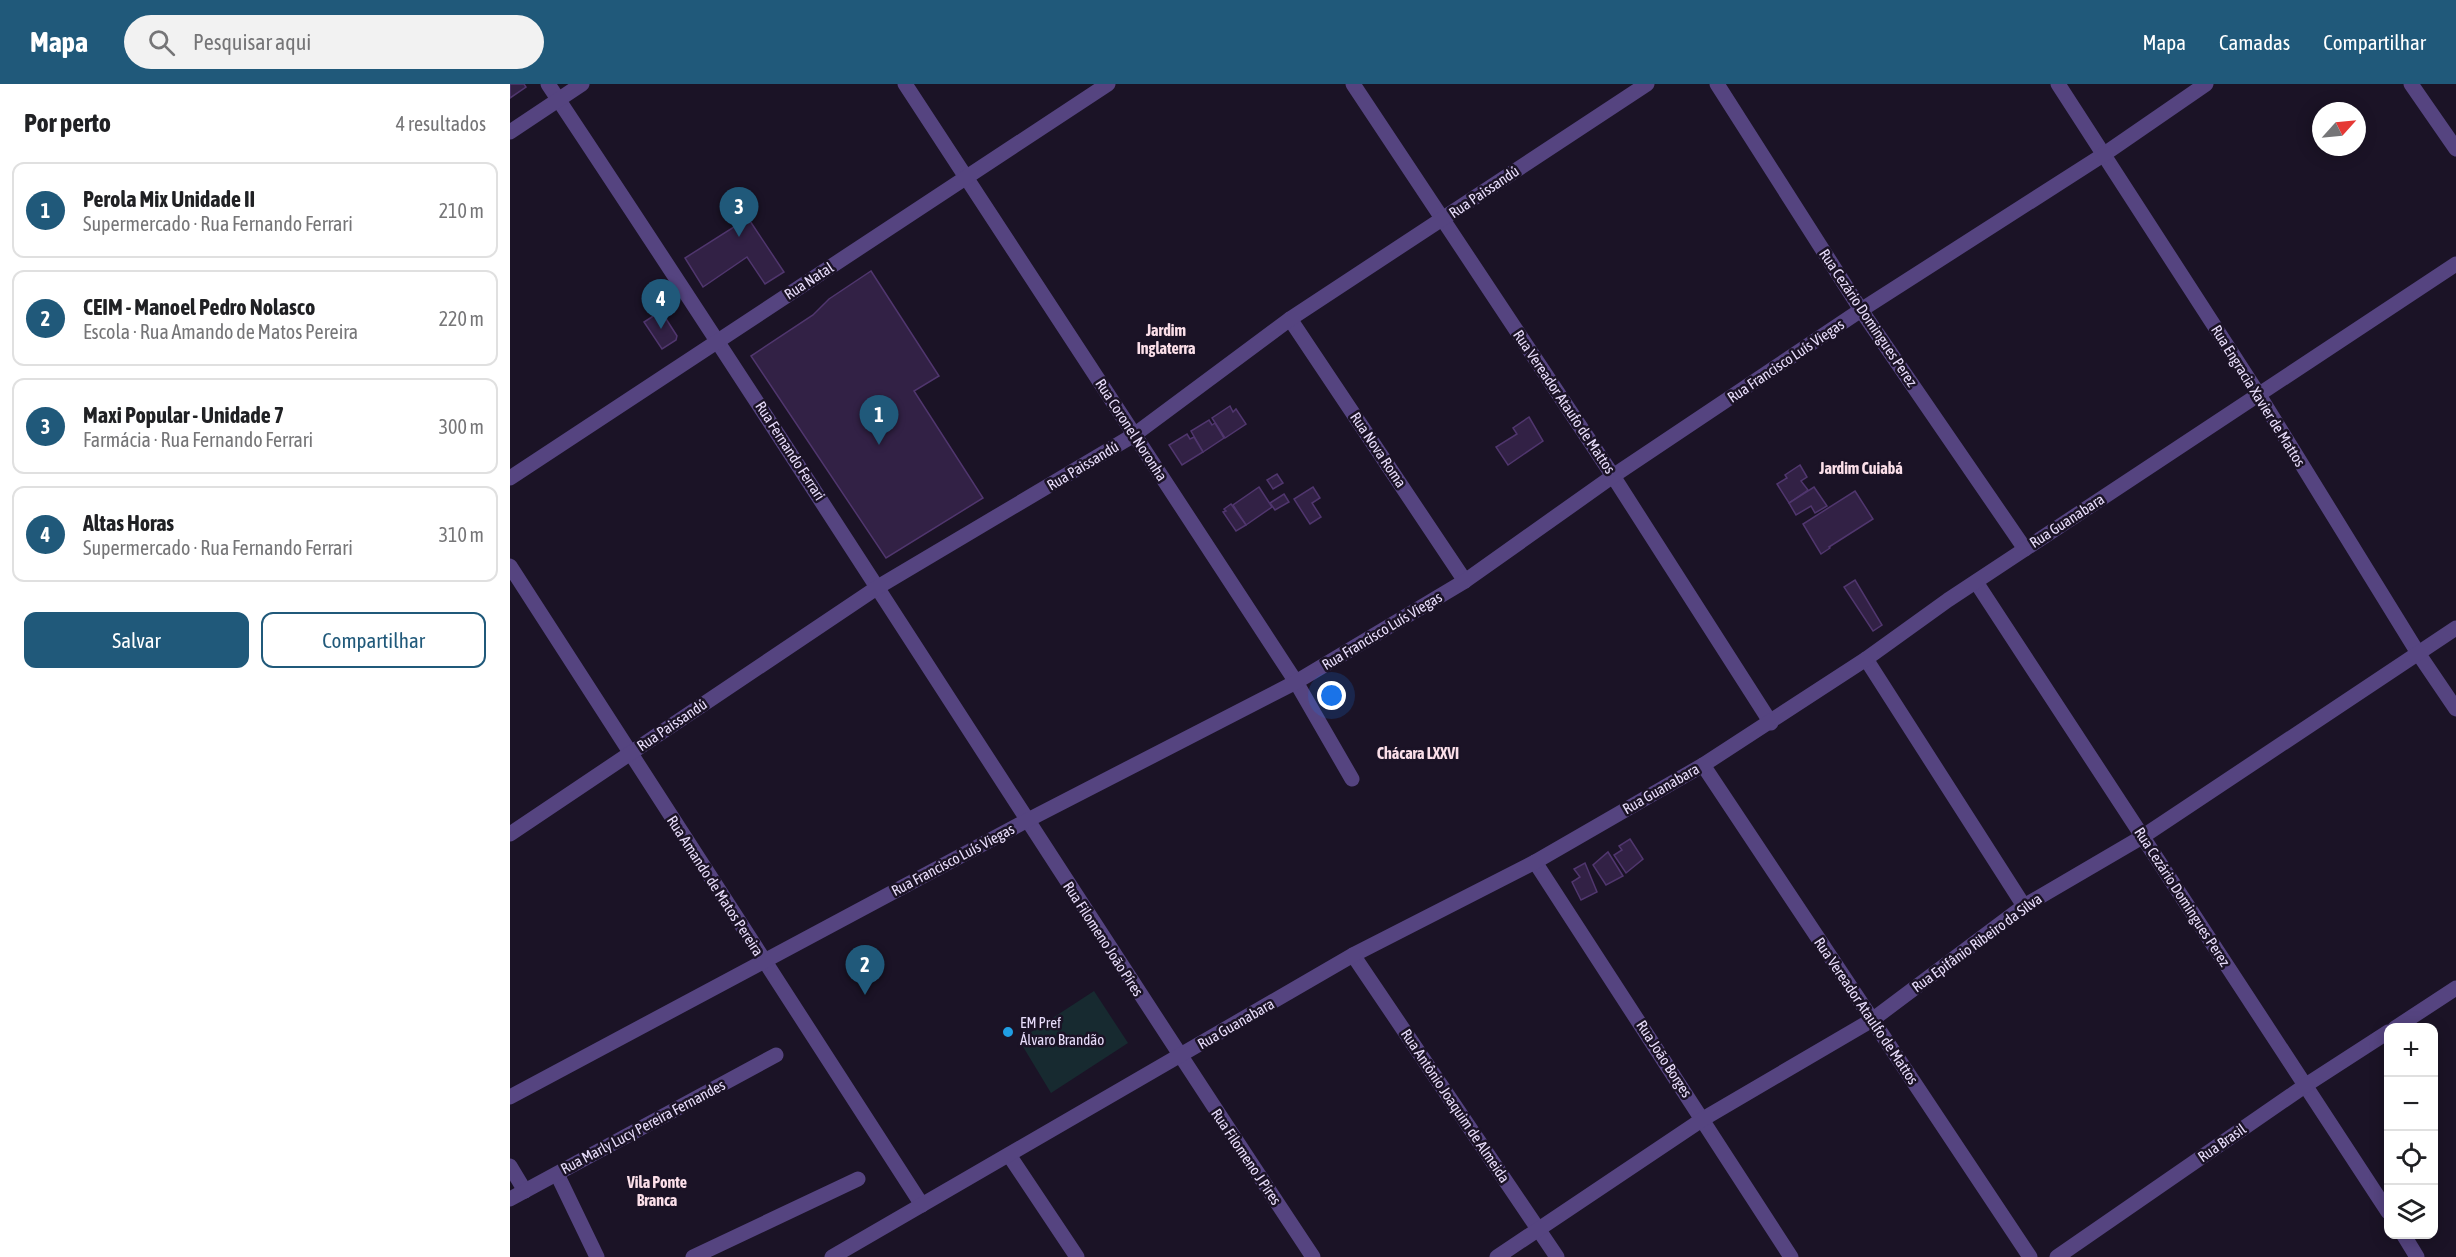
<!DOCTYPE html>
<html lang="pt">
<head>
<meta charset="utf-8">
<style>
  :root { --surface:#fff; --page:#f2f2f2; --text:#202124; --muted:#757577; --line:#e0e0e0; --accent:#20597a }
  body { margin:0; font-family:"Asap Condensed",sans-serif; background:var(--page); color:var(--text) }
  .controls { position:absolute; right:18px; bottom:18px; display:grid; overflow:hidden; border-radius:12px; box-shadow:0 3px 15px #0003 }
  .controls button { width:54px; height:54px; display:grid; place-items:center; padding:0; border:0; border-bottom:2px solid var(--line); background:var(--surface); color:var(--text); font:30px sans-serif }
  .compass { position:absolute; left:1802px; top:18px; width:54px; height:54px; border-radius:50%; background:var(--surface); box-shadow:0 3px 15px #0003; rotate:63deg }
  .you { position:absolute; left:822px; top:612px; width:21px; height:21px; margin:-15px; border:4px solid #fff; border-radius:50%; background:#1a73e8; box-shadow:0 0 0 9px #1a73e833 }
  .badge { display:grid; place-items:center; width:39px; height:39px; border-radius:50%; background:var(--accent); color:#fff; font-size:20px; font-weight:700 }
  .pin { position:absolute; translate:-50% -50px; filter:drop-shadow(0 2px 3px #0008) }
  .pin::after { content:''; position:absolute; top:32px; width:21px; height:18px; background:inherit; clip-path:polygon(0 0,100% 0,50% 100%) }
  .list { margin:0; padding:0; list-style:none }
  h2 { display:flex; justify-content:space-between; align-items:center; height:78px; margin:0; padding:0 24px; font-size:26px }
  h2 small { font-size:20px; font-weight:400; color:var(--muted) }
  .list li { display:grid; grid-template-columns:39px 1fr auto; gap:18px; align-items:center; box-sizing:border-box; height:96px; margin:0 12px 12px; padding:0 12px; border:2px solid var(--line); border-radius:12px }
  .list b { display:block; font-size:22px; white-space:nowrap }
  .list p { margin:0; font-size:20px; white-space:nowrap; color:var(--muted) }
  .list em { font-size:20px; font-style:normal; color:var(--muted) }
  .actions { display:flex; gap:12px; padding:18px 24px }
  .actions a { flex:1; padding:14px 0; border:2px solid var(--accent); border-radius:12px; text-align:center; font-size:21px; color:var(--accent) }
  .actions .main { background:var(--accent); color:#fff }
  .icon { flex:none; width:33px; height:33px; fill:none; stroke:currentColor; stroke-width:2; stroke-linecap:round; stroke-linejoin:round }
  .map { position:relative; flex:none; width:1946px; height:1173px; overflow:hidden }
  header { display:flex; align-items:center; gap:36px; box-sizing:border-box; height:84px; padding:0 30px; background:var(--accent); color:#fff }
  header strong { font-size:28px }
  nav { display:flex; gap:33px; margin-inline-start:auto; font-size:21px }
  .search { width:420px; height:54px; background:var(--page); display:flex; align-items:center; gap:15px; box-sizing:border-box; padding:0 21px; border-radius:33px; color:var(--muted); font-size:22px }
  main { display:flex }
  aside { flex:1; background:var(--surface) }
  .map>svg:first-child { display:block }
</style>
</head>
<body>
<header>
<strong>Mapa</strong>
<div class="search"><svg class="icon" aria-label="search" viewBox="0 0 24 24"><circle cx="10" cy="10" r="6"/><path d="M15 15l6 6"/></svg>Pesquisar aqui</div>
<nav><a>Mapa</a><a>Camadas</a><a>Compartilhar</a></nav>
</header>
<main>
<aside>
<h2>Por perto<small>4 resultados</small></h2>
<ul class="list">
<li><span class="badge">1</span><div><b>Perola Mix Unidade II</b><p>Supermercado · Rua Fernando Ferrari</p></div><em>210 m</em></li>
<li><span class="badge">2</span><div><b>CEIM - Manoel Pedro Nolasco</b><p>Escola · Rua Amando de Matos Pereira</p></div><em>220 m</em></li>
<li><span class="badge">3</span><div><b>Maxi Popular - Unidade 7</b><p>Farmácia · Rua Fernando Ferrari</p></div><em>300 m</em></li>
<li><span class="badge">4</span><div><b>Altas Horas</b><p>Supermercado · Rua Fernando Ferrari</p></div><em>310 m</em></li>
</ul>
<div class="actions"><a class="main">Salvar</a><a>Compartilhar</a></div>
</aside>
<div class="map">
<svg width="1946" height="1173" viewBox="0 0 1946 1173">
  <rect width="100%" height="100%" fill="#1b1326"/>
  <!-- green -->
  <polygon fill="#172a30" points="584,907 618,959 541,1009 509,956"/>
  <!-- building -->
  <g fill="#322145" stroke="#50366e" stroke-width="1.5">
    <polygon points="0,0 14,0 16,3 0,14"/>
    <polygon points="238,134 274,188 255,200 237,173 193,203 175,174"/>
    <polygon points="361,187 429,292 404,307 473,414 376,474 241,272 303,231 319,215"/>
    <polygon points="151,227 167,252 166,256 152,265 134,238"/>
    <polygon points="720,322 723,328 726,325 736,340 715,354 702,334"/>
    <polygon points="1019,333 1033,357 998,381 986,363 1007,350 1003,344"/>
    <polygon points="699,336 702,341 705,339 714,354 693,368 681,347"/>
    <polygon points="677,350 680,355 684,353 693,368 672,381 659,361"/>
    <polygon points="1290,381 1297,393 1291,397 1298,406 1279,419 1267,400 1277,394 1275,391"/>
    <polygon points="767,390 773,399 763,405 757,396"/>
    <polygon points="749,403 762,423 736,441 723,421"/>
    <polygon points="803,403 810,414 802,419 811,433 800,440 784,415"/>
    <polygon points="1304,403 1317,422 1305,429 1301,422 1286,431 1279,419"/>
    <polygon points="1345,407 1363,435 1319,463 1320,464 1311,470 1293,440"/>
    <polygon points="774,410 779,418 765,426 760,419"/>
    <polygon points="721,420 736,441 726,447 713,428 716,427 714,425"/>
    <polygon points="1345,496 1372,541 1363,547 1334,503"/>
    <polygon points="1120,755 1133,775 1116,789 1104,771 1112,766 1109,762"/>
    <polygon points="1098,768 1113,792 1096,801 1083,781"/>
    <polygon points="1075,779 1087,808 1071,816 1062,798 1070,793 1064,785"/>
  </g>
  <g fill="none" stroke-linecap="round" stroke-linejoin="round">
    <!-- minor -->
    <g stroke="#554480" stroke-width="15">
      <path d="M38,0C297,389 545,784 803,1173"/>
      <polyline points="395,0 786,598 842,695"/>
      <polyline points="843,0 1103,392 1261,639"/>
      <polyline points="1207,0 1351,226 1515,465"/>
      <polyline points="1548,0 1749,311 1908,569 1946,625"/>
      <polyline points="1901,0 1946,65"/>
      <polyline points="0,48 72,0"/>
      <polyline points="780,235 955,497"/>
      <polyline points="0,394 598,0"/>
      <polyline points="0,482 412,1121"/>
      <polyline points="1466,498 1878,1128"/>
      <polyline points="1356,575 1514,822"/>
      <polyline points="1193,681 1520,1173"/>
      <polyline points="0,750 368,503 624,351 780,235 1137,0"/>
      <polyline points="1025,778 1281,1173"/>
      <polyline points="843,871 1047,1173"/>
      <polyline points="1885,944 1946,904"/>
      <polyline points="0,1013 516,737 786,598 955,497 1103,392 1351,226 1593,71 1696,0"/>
      <polyline points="499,1071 567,1173"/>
      <polyline points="0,1082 15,1107"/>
      <polyline points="47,1090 87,1173"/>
      <polyline points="0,1115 266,971"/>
      <polyline points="1893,1150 1907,1173"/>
      <polyline points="183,1173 348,1095"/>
      <polyline points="322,1173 843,871 1025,778 1193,681 1356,575 1438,516 1946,180"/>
      <polyline points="987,1173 1193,1035 1362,936 1514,822 1632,753 1946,544"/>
      <polyline points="1547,1173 1796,1001 1878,948"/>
    </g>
  </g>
  <!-- markers -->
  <circle fill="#209ee3" stroke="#1b1326" stroke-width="2" cx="498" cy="948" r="6"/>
  <g text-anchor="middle" stroke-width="5" stroke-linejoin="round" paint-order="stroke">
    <!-- street labels -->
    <g font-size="15" fill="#e8ddfb" stroke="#1b1326">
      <text transform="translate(974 108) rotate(-34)" y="5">Rua Paissandú</text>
      <text transform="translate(299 197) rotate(-33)" y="5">Rua Natal</text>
      <text transform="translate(1358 234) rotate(56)" y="5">Rua Cezário Domingues Perez</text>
      <text transform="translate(1276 277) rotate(-34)" y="5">Rua Francisco Luís Viegas</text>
      <text transform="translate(1748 312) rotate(58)" y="5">Rua Engracia Xavier de Mattos</text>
      <text transform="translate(1054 318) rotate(56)" y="5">Rua Vereador Ataufo de Mattos</text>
      <text transform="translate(621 346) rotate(57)" y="5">Rua Coronel Noronha</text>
      <text transform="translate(868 366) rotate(56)" y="5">Rua Nova Roma</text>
      <text transform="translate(280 367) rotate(57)" y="5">Rua Fernando Ferrari</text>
      <text transform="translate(573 382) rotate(-31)" y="5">Rua Paissandú</text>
      <text transform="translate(1557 437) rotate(-33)" y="5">Rua Guanabara</text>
      <text transform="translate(872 547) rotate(-31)" y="5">Rua Francisco Luís Viegas</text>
      <text transform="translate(162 641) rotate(-34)" y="5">Rua Paissandú</text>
      <text transform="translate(1151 705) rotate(-30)" y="5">Rua Guanabara</text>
      <text transform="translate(443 776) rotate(-28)" y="5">Rua Francisco Luís Viegas</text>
      <text transform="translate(205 802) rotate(57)" y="5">Rua Amando de Matos Pereira</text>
      <text transform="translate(1672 813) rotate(57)" y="5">Rua Cezário Domingues Perez</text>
      <text transform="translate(593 855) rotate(57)" y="5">Rua Filomeno João Píres</text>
      <text transform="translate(1467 859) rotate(-36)" y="5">Rua Epifânio Ribeiro da Silva</text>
      <text transform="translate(1356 927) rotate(56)" y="5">Rua Vereador Ataulfo de Mattos</text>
      <text transform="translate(726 940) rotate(-30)" y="5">Rua Guanabara</text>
      <text transform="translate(1154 975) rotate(57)" y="5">Rua João Borges</text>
      <text transform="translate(945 1022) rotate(56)" y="5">Rua Antônio Joaquim de Almeida</text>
      <text transform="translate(133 1043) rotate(-28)" y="5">Rua Marly Lucy Pereira Fernandes</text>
      <text transform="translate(1712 1059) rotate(-35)" y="5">Rua Brasil</text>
      <text transform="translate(736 1073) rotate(56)" y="5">Rua Filomeno J Píres</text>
    </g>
    <!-- poi labels -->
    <g font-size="15" fill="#e8ddfb" stroke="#1b1326" text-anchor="start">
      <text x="510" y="944">EM Pref<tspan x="510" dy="17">Álvaro Brandão</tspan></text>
    </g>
    <!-- neighbourhood labels -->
    <g font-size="16" font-weight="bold" fill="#fbdfe9" stroke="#1b1326">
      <text x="656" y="252">Jardim<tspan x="656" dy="18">Inglaterra</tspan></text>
      <text x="1351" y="390">Jardim Cuiabá</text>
      <text x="908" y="675">Chácara LXXVI</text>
      <text x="147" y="1104">Vila Ponte<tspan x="147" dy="18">Branca</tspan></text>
    </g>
  </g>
</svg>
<div class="controls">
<button>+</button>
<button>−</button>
<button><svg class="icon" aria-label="locate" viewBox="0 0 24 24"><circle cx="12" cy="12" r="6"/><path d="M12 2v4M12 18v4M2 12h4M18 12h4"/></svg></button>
<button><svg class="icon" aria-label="layers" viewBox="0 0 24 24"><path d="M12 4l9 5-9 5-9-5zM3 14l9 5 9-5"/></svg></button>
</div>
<svg class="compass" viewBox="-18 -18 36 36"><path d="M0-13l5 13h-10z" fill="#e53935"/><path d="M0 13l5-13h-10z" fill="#757577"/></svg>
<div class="you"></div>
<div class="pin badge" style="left:369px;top:361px">1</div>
<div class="pin badge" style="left:355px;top:911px">2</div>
<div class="pin badge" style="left:229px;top:153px">3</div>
<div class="pin badge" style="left:151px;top:245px">4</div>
</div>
</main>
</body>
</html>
